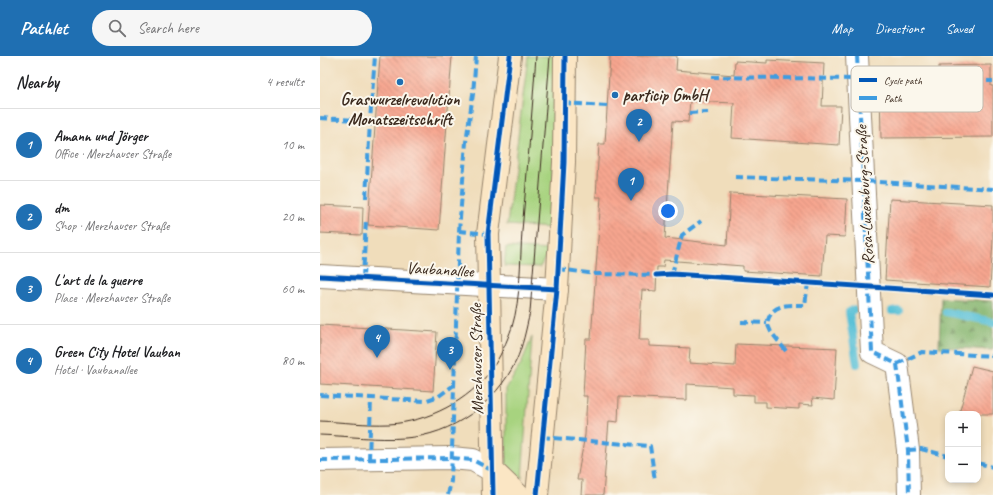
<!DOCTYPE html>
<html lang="en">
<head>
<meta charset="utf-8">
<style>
  :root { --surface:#fff; --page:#f6f6f6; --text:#202124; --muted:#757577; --line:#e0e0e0; --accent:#1f6fb2 }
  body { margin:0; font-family:Caveat,sans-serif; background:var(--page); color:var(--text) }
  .controls { position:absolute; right:12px; bottom:12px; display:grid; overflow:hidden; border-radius:8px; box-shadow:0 2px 6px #0003 }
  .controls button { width:36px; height:36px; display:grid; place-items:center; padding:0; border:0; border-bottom:1px solid var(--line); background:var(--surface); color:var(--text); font:20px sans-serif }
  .you { position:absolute; left:348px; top:155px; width:14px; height:14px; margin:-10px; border:3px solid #fff; border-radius:50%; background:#1a73e8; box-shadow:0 0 0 6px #1a73e833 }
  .badge { display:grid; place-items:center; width:26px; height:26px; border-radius:50%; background:var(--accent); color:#fff; font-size:13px; font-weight:700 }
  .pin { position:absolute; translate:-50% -33px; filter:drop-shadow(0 1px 2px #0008) }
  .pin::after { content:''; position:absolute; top:21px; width:14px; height:12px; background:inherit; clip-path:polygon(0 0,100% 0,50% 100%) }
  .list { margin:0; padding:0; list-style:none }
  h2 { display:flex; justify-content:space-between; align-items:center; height:52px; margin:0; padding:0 16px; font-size:17px }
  h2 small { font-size:13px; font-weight:400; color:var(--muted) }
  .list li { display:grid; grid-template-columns:26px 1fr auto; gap:12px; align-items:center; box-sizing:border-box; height:72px; padding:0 16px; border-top:1px solid var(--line) }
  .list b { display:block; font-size:15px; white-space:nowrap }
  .list p { margin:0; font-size:13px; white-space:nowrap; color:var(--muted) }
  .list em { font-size:13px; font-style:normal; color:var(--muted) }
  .icon { flex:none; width:22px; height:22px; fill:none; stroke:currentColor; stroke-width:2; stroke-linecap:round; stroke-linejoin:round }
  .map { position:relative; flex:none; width:673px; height:439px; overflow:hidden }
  header { display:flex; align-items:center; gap:24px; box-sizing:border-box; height:56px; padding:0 20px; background:var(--accent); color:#fff }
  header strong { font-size:19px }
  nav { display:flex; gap:22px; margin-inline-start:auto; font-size:14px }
  .search { width:280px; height:36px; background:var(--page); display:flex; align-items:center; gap:10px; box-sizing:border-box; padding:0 14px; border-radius:22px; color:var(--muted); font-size:15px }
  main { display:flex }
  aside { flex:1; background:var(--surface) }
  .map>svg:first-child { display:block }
</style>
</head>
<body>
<header>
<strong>Pathlet</strong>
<div class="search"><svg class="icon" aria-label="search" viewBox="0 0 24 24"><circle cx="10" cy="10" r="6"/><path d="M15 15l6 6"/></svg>Search here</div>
<nav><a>Map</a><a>Directions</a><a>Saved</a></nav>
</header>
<main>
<aside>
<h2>Nearby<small>4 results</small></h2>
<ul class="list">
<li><span class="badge">1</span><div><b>Amann und Jörger</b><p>Office · Merzhauser Straße</p></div><em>10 m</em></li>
<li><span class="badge">2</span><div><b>dm</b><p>Shop · Merzhauser Straße</p></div><em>20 m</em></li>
<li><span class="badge">3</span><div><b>L'art de la guerre</b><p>Place · Merzhauser Straße</p></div><em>60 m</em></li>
<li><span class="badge">4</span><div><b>Green City Hotel Vauban</b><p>Hotel · Vaubanallee</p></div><em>80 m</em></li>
</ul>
</aside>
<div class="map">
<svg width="673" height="439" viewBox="0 0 673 439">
  <defs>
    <pattern id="forest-firs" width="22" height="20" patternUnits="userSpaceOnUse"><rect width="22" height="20" fill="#85b56e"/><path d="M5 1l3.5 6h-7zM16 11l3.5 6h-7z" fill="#6e935a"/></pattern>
    <pattern id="building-back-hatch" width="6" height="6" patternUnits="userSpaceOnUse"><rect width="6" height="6" fill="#f7a68f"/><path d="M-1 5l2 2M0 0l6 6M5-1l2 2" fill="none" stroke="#c98774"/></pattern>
  </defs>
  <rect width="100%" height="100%" fill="#fbf7ec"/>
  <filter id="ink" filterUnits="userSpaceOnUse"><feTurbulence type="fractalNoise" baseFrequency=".025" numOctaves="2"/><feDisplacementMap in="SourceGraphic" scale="8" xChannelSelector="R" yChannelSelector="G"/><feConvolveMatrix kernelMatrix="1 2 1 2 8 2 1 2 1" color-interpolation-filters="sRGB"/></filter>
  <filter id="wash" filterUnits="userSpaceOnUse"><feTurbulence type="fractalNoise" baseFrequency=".012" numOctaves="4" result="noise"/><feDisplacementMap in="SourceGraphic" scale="16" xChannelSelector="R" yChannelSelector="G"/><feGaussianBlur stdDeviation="0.9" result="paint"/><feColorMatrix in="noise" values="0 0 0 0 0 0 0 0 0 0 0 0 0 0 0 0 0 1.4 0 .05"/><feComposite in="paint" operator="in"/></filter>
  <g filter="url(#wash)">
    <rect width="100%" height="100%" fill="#f0ddbb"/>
    <!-- green -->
    <g fill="#a7d37f" stroke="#717e4e">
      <polygon points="208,0 237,0 232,172 187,169"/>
      <polygon points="186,191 229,194 220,211 184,210"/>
      <polygon points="212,281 202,422 186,409 186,333 201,308"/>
    </g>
    <!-- forest -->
    <polygon fill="url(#forest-firs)" stroke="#607046" points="621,242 673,245 673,294 619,291"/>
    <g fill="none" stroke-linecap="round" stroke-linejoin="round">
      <!-- stream -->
      <g stroke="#5ac1d7" stroke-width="8">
        <polyline points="533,254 529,256 537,308"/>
        <polyline points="572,255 579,255"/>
        <polyline points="626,256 673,266"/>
      </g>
    </g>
    <g id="blocks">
      <!-- building -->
      <g fill="url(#building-back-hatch)">
        <polygon points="60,0 132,0 119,174 48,169"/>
        <polygon points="290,0 357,0 356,14 414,19 415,5 447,7 447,4 504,7 502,50 521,50 519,89 412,82 414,47 370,45 368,66 353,65 345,182 407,189 410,137 527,143 525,181 505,180 502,220 423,215 423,210 344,204 343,211 337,211 336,235 322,234 319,284 329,284 329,290 370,292 369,307 415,310 416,288 517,292 514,344 492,342 493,349 479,348 479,353 446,351 446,346 434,346 434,339 413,338 413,331 367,328 367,344 299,341 298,366 289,365 283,439 261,439 262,424 257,424 265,379 267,340 263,340 266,283 271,283 281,141 276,141 279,88 285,88"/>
        <polygon points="671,9 671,30 673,30 673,81 561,82 560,32 619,31 619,10"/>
        <polygon points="570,143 673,149 673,185 670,231 565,224"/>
        <polygon points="0,149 43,151 42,179 0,177"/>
        <polygon points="0,269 117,276 113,335 0,328"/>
        <polygon points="652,310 673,315 673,358 639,358"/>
      </g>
    </g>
  </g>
  <g filter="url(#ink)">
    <use href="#blocks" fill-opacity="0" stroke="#96846c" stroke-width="1"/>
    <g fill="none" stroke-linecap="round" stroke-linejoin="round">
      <!-- street casing -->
      <g stroke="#96846c" stroke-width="24">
        <g id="street">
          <polyline points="537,0 552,296 577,308 588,394 589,439"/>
          <polyline points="0,220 237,233"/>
          <polyline points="0,404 131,402 153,404 173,415"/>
        </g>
      </g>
      <!-- secondary casing -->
      <g stroke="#96846c" stroke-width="24">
        <g id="secondary">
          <polyline points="173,415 198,439"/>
          <polyline points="173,439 168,178 190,0"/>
          <polyline points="217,439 237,233 244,106 245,0"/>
        </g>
      </g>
      <!-- street -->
      <use href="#street" stroke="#fff" stroke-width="22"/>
      <!-- secondary -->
      <use href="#secondary" stroke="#fbe6c4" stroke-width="22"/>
      <!-- tram -->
      <g stroke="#3b2a1e" stroke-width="1">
        <path d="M0,365C23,366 46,369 69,368C107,366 149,345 171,314C180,302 187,285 192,271C201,241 200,206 202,175C207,117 212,58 216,0"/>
        <path d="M0,379C28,380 57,384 85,382C132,379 175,348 196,305C203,290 206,273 210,256L230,0"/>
      </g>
      <!-- quiet -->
      <g stroke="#3f9ce0" stroke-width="4" stroke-dasharray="8 4" stroke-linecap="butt">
        <polyline points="537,0 552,296 577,308"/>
        <polyline points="391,21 673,25"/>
        <polyline points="243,47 287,50"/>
        <polyline points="369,57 388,56"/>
        <polyline points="0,62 56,65"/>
        <polyline points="415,121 543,125 673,133"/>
        <polyline points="46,142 50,65 55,0"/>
        <polyline points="139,175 168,178"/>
        <polyline points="238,213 276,218 338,219"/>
        <polyline points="352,218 362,179 381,165"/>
        <polyline points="43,222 46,163"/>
        <polyline points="421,266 447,267"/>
        <path d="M466,295L451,276L447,267C452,247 467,249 485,249L488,227"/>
        <polyline points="577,308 588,394 589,439"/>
        <polyline points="577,308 602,296 673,300"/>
        <polyline points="0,339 104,345 119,340 134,329"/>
        <polyline points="222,381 330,390 335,425"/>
        <polyline points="588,394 601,393 628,400"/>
        <polyline points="0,404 131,402 153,404 173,415"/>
        <polyline points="49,404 51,342"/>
        <polyline points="658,407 673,411"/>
        <polyline points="128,439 131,425 139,175 146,86 153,38 156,0"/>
      </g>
      <!-- cycleway casing -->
      <g stroke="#fbf7ec" stroke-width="8">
        <g id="cycleway">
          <polyline points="336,219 352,218 673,239"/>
          <polyline points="0,220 237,233"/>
          <polyline points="173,439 168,178 190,0"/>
          <polyline points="217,439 237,233 244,106 245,0"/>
        </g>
      </g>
      <!-- cycleway -->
      <use href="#cycleway" stroke="#0057b8" stroke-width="5"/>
    </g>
  </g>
  <!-- markers -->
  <g fill="#1f6fb2" stroke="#fbf7ec" stroke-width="1.5">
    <circle cx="80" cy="26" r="4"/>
    <circle cx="295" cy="39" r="4"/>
  </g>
  <g text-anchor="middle" stroke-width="4" stroke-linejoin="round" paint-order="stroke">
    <!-- poi labels -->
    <g font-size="17" font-weight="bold" fill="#3b2a1e" stroke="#fbf7ec" text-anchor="start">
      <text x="303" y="45">particip GmbH</text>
      <text x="80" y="49" text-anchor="middle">Graswurzelrevolution<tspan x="80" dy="20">Monatszeitschrift</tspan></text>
    </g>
    <!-- street labels -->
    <g font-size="17" fill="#3b2a1e" stroke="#fbf7ec">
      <text transform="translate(544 139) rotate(-93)" y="6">Rosa-Luxemburg-Straße</text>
      <text transform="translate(120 213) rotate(3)" y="6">Vaubanallee</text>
      <text transform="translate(156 303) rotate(-91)" y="6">Merzhauser Straße</text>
    </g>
  </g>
  <!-- legend -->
  <rect x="531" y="10" width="132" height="46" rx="6" fill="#fbf7ec" stroke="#c1baae" stroke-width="1"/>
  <rect x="539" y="22" width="18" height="4" fill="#0057b8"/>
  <rect x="539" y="40" width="18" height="4" fill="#3f9ce0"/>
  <g font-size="11" fill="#3b2a1e">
    <text x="564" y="28">Cycle path</text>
    <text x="564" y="46">Path</text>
  </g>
</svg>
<div class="controls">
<button>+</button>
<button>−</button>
</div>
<div class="you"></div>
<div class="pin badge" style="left:311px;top:145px">1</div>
<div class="pin badge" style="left:319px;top:86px">2</div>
<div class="pin badge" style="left:130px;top:314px">3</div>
<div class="pin badge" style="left:57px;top:302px">4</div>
</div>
</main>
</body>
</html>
